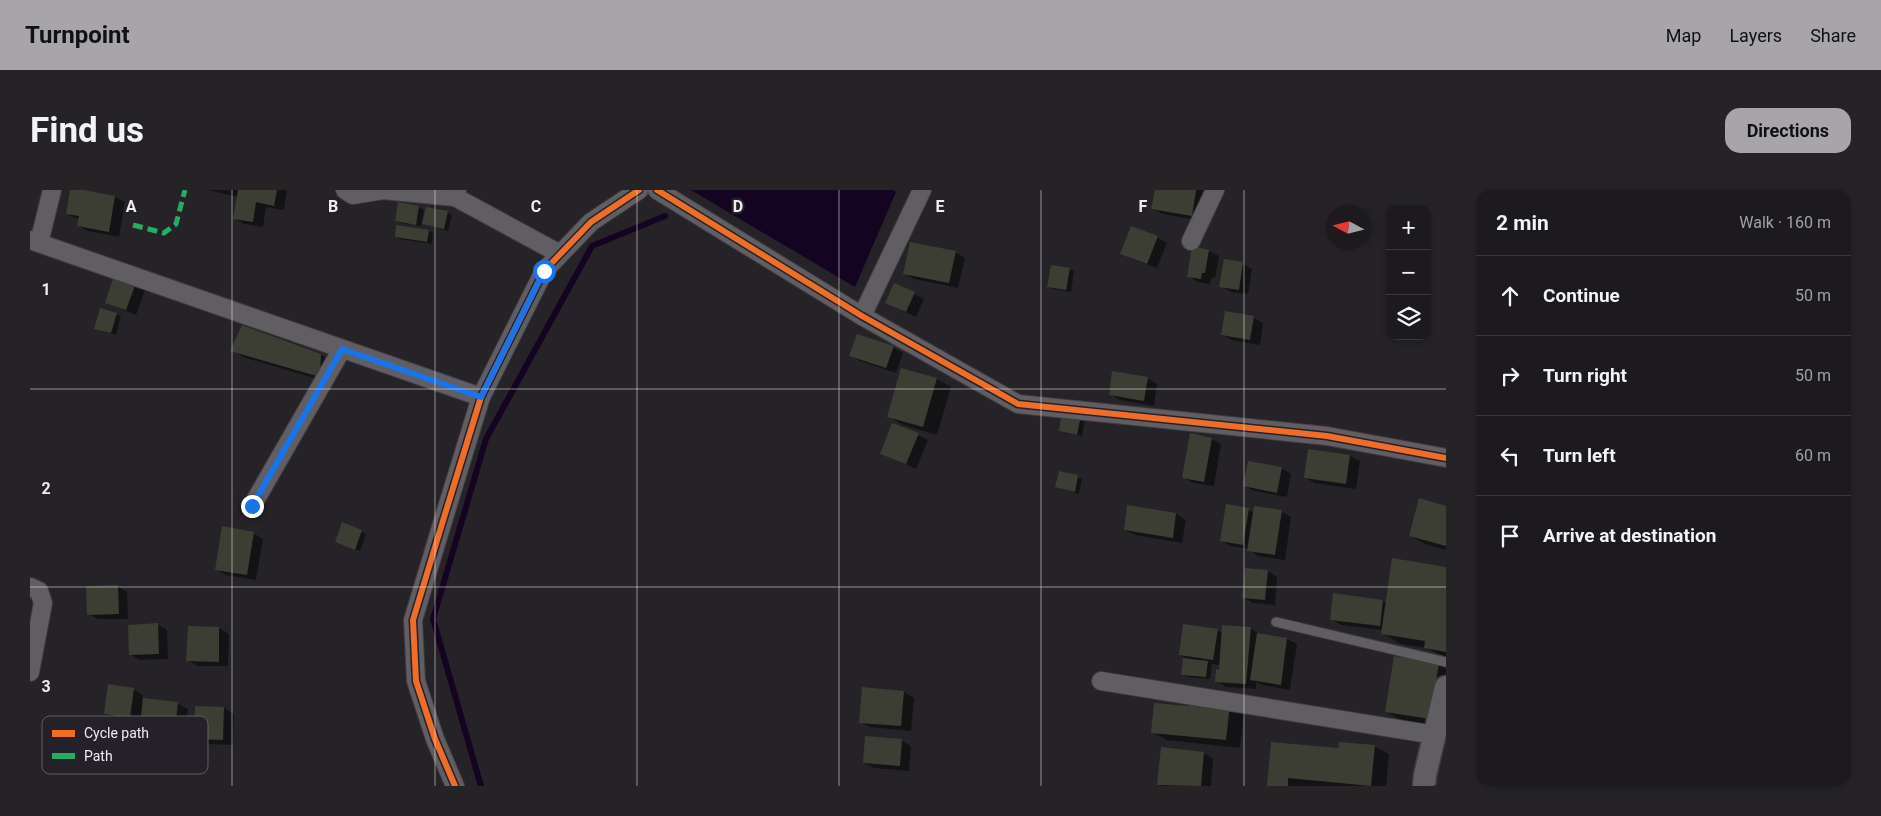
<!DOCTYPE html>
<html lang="en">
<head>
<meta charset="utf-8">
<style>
  :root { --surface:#1c1a1d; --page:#252326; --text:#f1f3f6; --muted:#a0a1a4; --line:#3a383b; --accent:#a8a5aa }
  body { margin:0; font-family:Roboto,sans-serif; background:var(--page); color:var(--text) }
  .controls { position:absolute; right:15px; top:15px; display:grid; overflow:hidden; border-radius:10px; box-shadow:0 2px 8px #0003 }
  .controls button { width:45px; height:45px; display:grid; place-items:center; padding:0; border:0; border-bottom:1px solid var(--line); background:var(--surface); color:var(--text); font:25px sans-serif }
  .compass { position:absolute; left:1296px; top:15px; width:45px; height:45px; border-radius:50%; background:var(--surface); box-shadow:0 2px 8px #0003; rotate:277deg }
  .stop { position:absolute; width:15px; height:15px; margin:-11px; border:4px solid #1a73e8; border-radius:50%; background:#fff }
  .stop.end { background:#1a73e8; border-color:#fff; box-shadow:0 1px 5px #0008 }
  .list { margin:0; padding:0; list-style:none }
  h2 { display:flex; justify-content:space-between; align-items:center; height:65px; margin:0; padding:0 20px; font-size:21px }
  h2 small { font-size:16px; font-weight:400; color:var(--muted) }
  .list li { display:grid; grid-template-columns:32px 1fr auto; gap:15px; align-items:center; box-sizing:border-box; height:80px; padding:0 20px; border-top:1px solid var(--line) }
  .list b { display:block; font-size:19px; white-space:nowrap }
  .list em { font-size:16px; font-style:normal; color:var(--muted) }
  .icon { flex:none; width:28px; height:28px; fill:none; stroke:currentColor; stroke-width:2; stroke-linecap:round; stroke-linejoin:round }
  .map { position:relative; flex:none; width:1416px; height:596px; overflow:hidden; border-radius:15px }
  header { display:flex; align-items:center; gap:30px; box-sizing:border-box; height:70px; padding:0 25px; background:var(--accent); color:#111 }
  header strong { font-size:24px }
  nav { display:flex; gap:28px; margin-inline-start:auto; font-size:18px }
  .intro { display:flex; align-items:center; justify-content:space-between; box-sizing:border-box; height:120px; padding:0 30px }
  h1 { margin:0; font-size:35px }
  .button { padding:12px 22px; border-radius:15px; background:var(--accent); color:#111; font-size:18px; font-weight:700 }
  main { display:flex; gap:30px; padding:0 30px }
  aside { flex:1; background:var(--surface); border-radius:15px; box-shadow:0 2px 8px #0003 }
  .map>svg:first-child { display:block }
</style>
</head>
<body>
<header>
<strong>Turnpoint</strong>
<nav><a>Map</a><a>Layers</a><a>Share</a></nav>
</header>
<div class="intro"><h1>Find us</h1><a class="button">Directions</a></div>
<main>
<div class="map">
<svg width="1416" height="596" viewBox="0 0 1416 596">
  <rect width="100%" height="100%" fill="#252327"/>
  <!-- water -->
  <polygon fill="#150322" points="661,0 864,0 866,2 825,97"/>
  <!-- shadow -->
  <g fill="#0007">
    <polygon points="41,0 85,7 95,12 89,47 58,41 49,36 50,30 37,24"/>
    <polygon points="178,0 257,0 254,20 236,17 233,37 214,34 204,28 208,7"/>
    <polygon points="1126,0 1177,0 1171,31 1133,24 1123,19"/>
    <polygon points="1406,0 1416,0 1416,2 1408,1"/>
    <polygon points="369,14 389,17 394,20 391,36 371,33 366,30"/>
    <polygon points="417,22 422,25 418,41 394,34"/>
    <polygon points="399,41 403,43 402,54 370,49 366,47"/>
    <polygon points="1127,47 1137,53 1127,78 1102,69 1092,63"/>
    <polygon points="1163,58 1179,61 1189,66 1185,88 1182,87 1180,94 1168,92 1158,86"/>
    <polygon points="925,62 935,68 928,98 884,89 874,83"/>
    <polygon points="1212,73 1222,79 1218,104 1201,102 1191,96"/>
    <polygon points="1039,79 1044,81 1041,102 1023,99 1019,96"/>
    <polygon points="105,94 115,100 106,125 76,112"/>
    <polygon points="865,94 894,109 886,127 866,118"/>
    <polygon points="86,124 91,126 86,145 65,138"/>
    <polygon points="1223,127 1233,133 1230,155 1202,150 1192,145"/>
    <polygon points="863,157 873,163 866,183 830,171 821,166"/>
    <polygon points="201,160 291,165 305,174 304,194 216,168"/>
    <polygon points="1117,188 1127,194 1124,216 1090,210 1080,204"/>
    <polygon points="907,189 921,197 907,245 873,235 858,226"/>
    <polygon points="1050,227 1055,229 1052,246 1035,243 1030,241"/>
    <polygon points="888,245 898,250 886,279 852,263"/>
    <polygon points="1181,249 1191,254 1184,296 1163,293 1153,287"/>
    <polygon points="1279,260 1320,266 1330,271 1326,299 1285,293 1275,288"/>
    <polygon points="1251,278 1261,284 1257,307 1224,301 1215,296"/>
    <polygon points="1030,282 1052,289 1049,304 1027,297"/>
    <polygon points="1098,317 1146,324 1156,330 1152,353 1105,345 1095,340"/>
    <polygon points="1416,317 1416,360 1395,354 1380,346"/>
    <polygon points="1218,320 1224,323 1251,321 1261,327 1255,370 1228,366 1219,359 1201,356 1191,350"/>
    <polygon points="313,334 336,344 330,361 306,352"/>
    <polygon points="223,343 233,349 226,390 196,385 186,379"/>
    <polygon points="1416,378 1416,468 1397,458 1371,454 1352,443 1353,440 1311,435 1301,429 1353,411 1357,413"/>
    <polygon points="1238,381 1247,387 1245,415 1223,413 1213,407"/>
    <polygon points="87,396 97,402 98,429 68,429 58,424"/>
    <polygon points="127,434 137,440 138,469 110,470 101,465"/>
    <polygon points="159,438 189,438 199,444 198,476 167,476 158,470"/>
    <polygon points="1221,438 1230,445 1257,449 1267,454 1260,500 1232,495 1226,492 1226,499 1196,497 1187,491 1190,475 1182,474 1180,489 1157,487 1152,484 1159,470 1150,465 1187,440 1193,443"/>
    <polygon points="1408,474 1416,479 1416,525 1414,537 1371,530 1357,522"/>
    <polygon points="103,499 113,505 112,510 148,514 158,519 154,554 120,550 110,545 111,533 85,529 75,524"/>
    <polygon points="833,499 874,502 884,508 881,541 840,537 830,532"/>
    <polygon points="1199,515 1214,523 1210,558 1137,550 1122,542"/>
    <polygon points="194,518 204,524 203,555 175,554 165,548"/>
    <polygon points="871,550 881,556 879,581 844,578 834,573"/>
    <polygon points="1344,556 1359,564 1356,596 1238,596 1310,560"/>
    <polygon points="1174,563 1183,569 1181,596 1132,596 1128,594"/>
  </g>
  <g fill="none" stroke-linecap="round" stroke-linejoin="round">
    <!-- stream -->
    <polyline stroke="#150322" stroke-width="6" points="451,596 403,429 456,249 562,56 635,26"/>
  </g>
  <!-- building -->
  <g fill="#3c3e33">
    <polygon points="40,0 54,0 85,6 79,42 47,36 49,26 36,24"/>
    <polygon points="208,0 247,0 244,16 226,12 223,32 203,29"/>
    <polygon points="1125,0 1166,0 1162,26 1121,19"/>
    <polygon points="368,12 389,16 386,35 365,31"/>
    <polygon points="396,17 418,21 414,39 392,34"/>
    <polygon points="366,35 399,40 397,52 365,47"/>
    <polygon points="1101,36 1128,46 1117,74 1090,64"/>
    <polygon points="880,52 926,61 919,93 873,84"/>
    <polygon points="1162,56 1179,60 1175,83 1172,83 1171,89 1157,87"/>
    <polygon points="1194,69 1213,72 1209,100 1189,97"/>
    <polygon points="1021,75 1040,78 1036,100 1017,97"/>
    <polygon points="84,85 106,93 96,120 75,113"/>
    <polygon points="864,93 885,102 876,122 855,113"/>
    <polygon points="70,118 87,123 81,143 64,139"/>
    <polygon points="1195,121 1224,126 1220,150 1191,145"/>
    <polygon points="212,135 291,164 290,187 200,161"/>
    <polygon points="827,144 864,156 856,178 819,166"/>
    <polygon points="871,178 907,188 893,237 857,227"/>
    <polygon points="1082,181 1118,187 1114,211 1079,205"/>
    <polygon points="1032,222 1051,225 1047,245 1029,241"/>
    <polygon points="862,233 889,243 876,274 850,264"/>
    <polygon points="1160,243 1182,248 1174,292 1152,288"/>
    <polygon points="1278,259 1320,265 1316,294 1274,288"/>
    <polygon points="1218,271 1252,277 1247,303 1213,296"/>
    <polygon points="1029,281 1048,285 1045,302 1025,297"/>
    <polygon points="1389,308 1416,316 1416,356 1379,346"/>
    <polygon points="1196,314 1219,318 1213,355 1190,351"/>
    <polygon points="1097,315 1146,323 1143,348 1094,340"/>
    <polygon points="1224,316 1252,320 1245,365 1217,361"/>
    <polygon points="312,332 332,340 325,360 305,352"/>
    <polygon points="192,336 224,342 217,385 185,380"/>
    <polygon points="1362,368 1416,377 1416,462 1394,458 1395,451 1351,444"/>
    <polygon points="1215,378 1238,380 1235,410 1212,408"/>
    <polygon points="88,395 89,424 57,425 56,396"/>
    <polygon points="1303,403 1353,410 1350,436 1300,430"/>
    <polygon points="128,433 129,464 99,465 98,435"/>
    <polygon points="1153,434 1188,439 1183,470 1149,465"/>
    <polygon points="1192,435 1221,437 1216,494 1185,492 1186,479 1189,480"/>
    <polygon points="158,436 189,437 189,472 156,471"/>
    <polygon points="1227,443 1257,448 1251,495 1220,490"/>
    <polygon points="1364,466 1409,473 1400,529 1355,522"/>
    <polygon points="1153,468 1178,471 1176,487 1151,485"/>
    <polygon points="78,494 104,498 100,528 74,524"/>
    <polygon points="832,497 874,501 871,536 829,533"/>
    <polygon points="113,508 148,512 144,549 109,545"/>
    <polygon points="1160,510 1200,514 1196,550 1121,543 1124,513 1159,516"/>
    <polygon points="165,516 194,517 193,550 164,549"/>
    <polygon points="835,546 872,549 870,576 833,573"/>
    <polygon points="1241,552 1308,558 1309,552 1345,555 1341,596 1258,588 1258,596 1237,596"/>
    <polygon points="1131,557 1174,562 1171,596 1127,595"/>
  </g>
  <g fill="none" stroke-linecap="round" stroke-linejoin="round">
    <!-- service casing -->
    <g stroke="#3f3d41" stroke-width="11">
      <polyline id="service" points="1246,432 1416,472"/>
    </g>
    <!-- minor casing -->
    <g stroke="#3f3d41" stroke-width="20">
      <g id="minor">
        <polyline points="315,0 323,5 353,0 425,7 427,0"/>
        <polyline points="627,0 832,126 988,214 1297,246 1416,268"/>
        <polyline points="425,7 530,64"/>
        <polyline points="0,50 451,207"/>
        <polyline points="1161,51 1185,0"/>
        <polyline points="9,53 22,0"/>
        <polyline points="832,126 892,0"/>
        <polyline points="222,316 312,159"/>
        <polyline points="0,397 9,401 13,413 0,482"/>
        <polyline points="1071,491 1405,545"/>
        <polyline points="425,596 405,549 386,491 383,430 412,334 451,207 514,81 561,32 609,0"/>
      </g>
    </g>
    <!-- tertiary casing -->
    <g stroke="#3f3d41" stroke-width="25">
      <polyline id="tertiary" points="1394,596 1395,585 1416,497"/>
    </g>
    <!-- service -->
    <use href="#service" stroke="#605e62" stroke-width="9"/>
    <!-- minor -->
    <use href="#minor" stroke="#605e62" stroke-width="18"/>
    <!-- tertiary -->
    <use href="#tertiary" stroke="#605e62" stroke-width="22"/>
    <!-- quiet -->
    <polyline stroke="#26ab63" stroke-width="5" stroke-dasharray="10 5" stroke-linecap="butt" points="103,35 134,43 146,34 155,0"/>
    <!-- cycleway casing -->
    <g stroke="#252129" stroke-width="9">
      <g id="cycleway">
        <polyline points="627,0 832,126 988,214 1297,246 1416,268"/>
        <polyline points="425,596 405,549 386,491 383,430 412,334 451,207 514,81 561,32 609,0"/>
      </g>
    </g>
    <!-- cycleway -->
    <use href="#cycleway" stroke="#ee6e29" stroke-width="6"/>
  </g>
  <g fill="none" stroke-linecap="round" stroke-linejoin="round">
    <!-- route -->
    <polyline stroke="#1a73e8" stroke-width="6" points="222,316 312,159 451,207 514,81"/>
  </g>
  <!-- grid -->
  <path fill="none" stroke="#eeebf1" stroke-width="1" stroke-opacity="0.55" d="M202,0V596M405,0V596M607,0V596M809,0V596M1011,0V596M1214,0V596M0,199H1416M0,397H1416"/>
  <!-- legend -->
  <rect x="12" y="526" width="166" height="58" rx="8" fill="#252129" stroke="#615e65" stroke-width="1"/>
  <rect x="22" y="540" width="23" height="7" fill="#ee6e29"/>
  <rect x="22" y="563" width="23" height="6" fill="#26ab63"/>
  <g font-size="14" fill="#eeebf1">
    <text x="54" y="548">Cycle path</text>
    <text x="54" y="571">Path</text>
  </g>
  <g font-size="16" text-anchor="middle" font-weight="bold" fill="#eeebf1" stroke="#252129" stroke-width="4.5" stroke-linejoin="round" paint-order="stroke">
    <text x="101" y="22">A</text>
    <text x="303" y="22">B</text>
    <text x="506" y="22">C</text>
    <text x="708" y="22">D</text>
    <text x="910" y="22">E</text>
    <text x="1113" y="22">F</text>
    <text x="16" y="105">1</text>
    <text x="16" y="304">2</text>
    <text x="16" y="502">3</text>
  </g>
</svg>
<div class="controls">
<button>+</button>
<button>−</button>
<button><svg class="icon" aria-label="layers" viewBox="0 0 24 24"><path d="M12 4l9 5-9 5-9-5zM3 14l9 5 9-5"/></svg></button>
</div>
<svg class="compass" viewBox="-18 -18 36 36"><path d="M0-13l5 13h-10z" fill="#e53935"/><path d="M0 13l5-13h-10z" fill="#a0a1a4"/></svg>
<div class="stop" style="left:514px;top:81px"></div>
<div class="stop end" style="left:222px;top:316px"></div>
</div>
<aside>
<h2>2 min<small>Walk · 160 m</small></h2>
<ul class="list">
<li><svg class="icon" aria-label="ahead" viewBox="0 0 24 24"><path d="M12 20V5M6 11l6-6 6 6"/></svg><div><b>Continue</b></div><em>50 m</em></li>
<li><svg class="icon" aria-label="right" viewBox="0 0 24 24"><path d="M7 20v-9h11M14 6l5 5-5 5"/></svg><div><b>Turn right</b></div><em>50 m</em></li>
<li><svg class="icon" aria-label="left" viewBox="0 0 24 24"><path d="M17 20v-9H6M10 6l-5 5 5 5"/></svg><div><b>Turn left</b></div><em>60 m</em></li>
<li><svg class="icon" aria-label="arrive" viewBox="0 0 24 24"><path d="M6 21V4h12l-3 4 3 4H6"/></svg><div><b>Arrive at destination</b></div></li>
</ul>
</aside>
</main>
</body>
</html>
